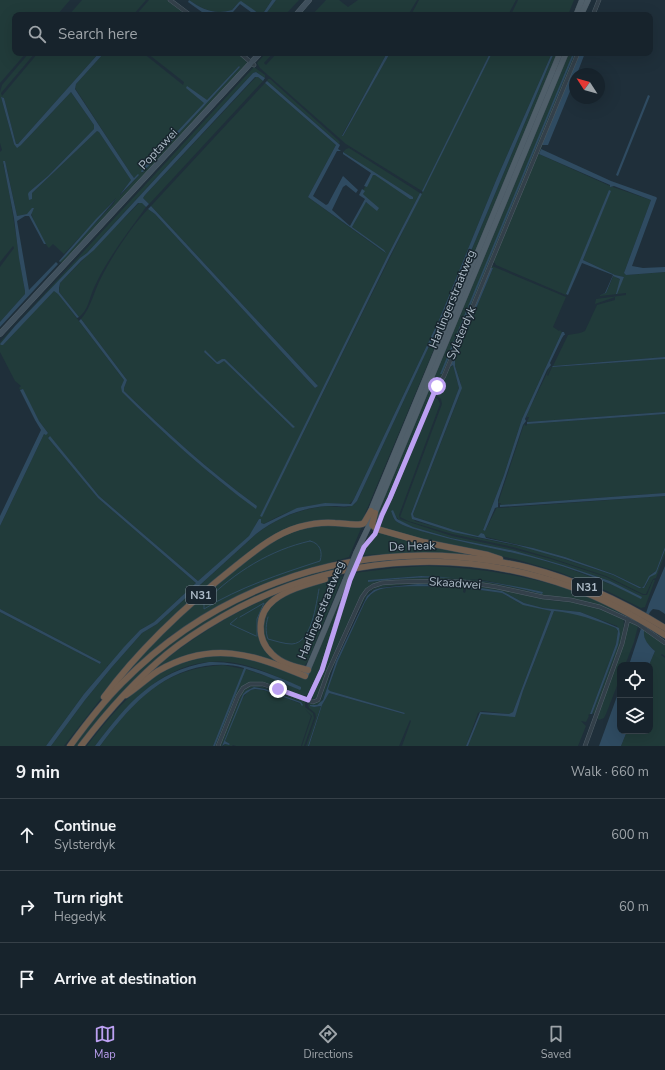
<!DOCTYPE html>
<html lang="en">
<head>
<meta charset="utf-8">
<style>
  :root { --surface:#17232c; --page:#202b34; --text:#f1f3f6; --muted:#9ea4a9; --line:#364048; --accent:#bca0f2 }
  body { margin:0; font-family:"Nunito Sans",sans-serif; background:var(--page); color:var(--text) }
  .controls { position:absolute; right:12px; bottom:12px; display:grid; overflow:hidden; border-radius:8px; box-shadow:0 4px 16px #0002 }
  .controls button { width:36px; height:36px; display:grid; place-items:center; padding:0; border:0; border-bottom:1px solid var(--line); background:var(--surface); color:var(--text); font:20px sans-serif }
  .compass { position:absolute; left:569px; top:68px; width:36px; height:36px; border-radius:50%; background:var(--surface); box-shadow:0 4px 16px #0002; rotate:306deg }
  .stop { position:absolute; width:12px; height:12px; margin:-9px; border:3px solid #bca0f2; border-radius:50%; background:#fff }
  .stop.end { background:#bca0f2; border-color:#fff; box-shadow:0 1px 4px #0008 }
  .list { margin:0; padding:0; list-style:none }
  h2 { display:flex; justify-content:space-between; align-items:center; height:52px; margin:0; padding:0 16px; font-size:17px }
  h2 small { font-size:13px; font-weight:400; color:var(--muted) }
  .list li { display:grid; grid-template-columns:26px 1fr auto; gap:12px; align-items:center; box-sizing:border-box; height:72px; padding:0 16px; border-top:1px solid var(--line) }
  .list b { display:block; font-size:15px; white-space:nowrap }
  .list p { margin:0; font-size:13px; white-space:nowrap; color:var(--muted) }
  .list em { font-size:13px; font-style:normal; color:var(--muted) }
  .icon { flex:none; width:22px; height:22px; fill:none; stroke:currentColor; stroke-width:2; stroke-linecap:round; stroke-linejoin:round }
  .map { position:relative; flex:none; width:665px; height:746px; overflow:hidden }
  .search { position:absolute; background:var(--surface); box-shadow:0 4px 16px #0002; left:12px; right:12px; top:12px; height:44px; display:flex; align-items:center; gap:10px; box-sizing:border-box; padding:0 14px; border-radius:8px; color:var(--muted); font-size:15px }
  .sheet { height:268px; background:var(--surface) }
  nav { display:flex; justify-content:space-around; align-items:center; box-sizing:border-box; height:56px; border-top:1px solid var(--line); background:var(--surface); font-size:11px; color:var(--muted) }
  nav a { display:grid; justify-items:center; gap:2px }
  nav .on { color:var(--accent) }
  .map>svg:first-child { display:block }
</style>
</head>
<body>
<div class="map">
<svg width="665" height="746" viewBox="0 0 665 746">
  <rect width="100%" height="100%" fill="#1f2f3a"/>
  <!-- green -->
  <g fill="#213b3a" fill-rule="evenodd">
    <polygon points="0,0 70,0 57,15 15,15 15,53 26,53 0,83"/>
    <polygon points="82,0 146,0 133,15 69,15"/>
    <polygon points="149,0 167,0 186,15 136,15"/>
    <path d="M189,0H272L264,12L258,13L239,2L232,10C215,15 203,10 189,0Z"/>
    <polygon points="276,0 299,0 285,15 265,15"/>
    <polygon points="326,0 339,0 348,7 358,0 417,0 408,15 312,15"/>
    <polygon points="419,0 516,0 508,15 411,15"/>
    <polygon points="518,0 574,0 568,15 511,15"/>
    <path d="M29,53H35L1,93L2,96L38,53H99L18,144H16L4,98L1,97L14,144L21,145L71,92L94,125V129L48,176L29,192L32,197V193L97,131L99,132L131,180L120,194V196L139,175L133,178L131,174L75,88L76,84L104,53H143L183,85L184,82L147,53H236L246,60L247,65L68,258L61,263L59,261H60L114,203L116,198L64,254L53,244L49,248C43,242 32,220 31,211L28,214L17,216L7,169L3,163C13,205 17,248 25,291V294L0,322V267L14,248L13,246L0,262V152L2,150L0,143V92L2,85ZM239,66L240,67L142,173V169Z"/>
    <polygon points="266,53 273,53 264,63 266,65 277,53 387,53 342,135 343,136 390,53 490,53 422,191 346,144 260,68 257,63"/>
    <path d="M492,53H552L497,178L439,320L354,499L349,504C314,502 294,507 264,524L261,523L259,519L249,537L198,581L99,496L49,436L48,438L98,498L196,583L154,622L140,630L108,666L107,665V667L84,694L46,746H0V612L100,664L101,662L0,609V526L44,434L48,433L39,421L22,389L20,390L19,388L21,386L15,381L0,352V342L254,67L265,75V78L256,72L253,73L87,253L80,258L15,326L0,344L3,345L48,296L54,291H56L124,380L122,392C144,414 166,434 189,455C211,474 232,493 257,506C210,472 166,432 124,391V388L127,380L81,319C91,308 94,291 101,278C112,256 131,227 148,209L155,214L315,388L318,386L151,206L265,83L336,145L308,197L385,253L352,227L365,203H368L363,194L364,191L363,190L373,175H375L354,159L343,152L346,149L349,148L420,193L388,255L261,515L262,516C339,362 414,207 492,53ZM205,351L217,362L225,359L294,427L293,428L224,361L217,364L204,352Z"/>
    <path d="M554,53H558L362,521L360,522H337L287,531L221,576L110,687L64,746H51L85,700L112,667L142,633L157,624L256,534C277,518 300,509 326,506C334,506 344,509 351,506C357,505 361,492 364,486L431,342L440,325Z"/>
    <polygon points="568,53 573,53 441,374 575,53 577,53 455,346 377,526 375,520"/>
    <polygon points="578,53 580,53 539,154 610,186 651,200 624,273 626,275 665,272 665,357 553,366 568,335 580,333 585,331 597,305 615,300 615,297 595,304 596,299 626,295 626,293 600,296 600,295 606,293 613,277 614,276 621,280 616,294 624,277 615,275 583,260 611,190 566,295 496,265 493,260"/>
    <polygon points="256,77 258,77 263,81 152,201 149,204 143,198 145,195"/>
    <polygon points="268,79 270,79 338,140 340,142 339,144 267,81"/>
    <path d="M141,201L146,207C127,234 106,260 93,290C89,300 88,310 79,317L59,292L60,283Z"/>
    <path d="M492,266L566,297L553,327L559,331L560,330L562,332L522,419L504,475L483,530L485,531L497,507L499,508L665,496V547L656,571L651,574L644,586L642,588L613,574L565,557L533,548L486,537L482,533L478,536L454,530L414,517L413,514L460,394L461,384L455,366V359L493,268H491L450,367H451L453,365L459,388L411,514L415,521L475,537L533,549L613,575L639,588L645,587L650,577C659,573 661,560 665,550V554L656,578L653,579L646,594H643L606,576L551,558L513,547L452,534L408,521L400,517L442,404L441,399L435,394Z"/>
    <polygon points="665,359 665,412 527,422 529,417 527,417 525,421 528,412 550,367 551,367 547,375 548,376 552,367"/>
    <path d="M433,397L438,399L440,404L399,515L400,519L452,536L513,549L551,559L606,577L643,595H647L653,580H655L645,607L641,608L607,591L559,572L515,559L437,544L379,528L383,515ZM391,511L400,521L413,527L451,538L515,551L563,565L610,581L642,597C600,580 559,563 515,553C486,547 457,541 428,533C419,530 408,528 399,523C394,521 393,516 391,511Z"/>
    <polygon points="665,414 665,493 500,505 501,503 498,503 524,424 526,426 527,424"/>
    <polygon points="325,524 362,526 349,557 286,576 236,597 179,630 167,638 111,691 147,650 189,608 256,551 287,532"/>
    <path d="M378,531L487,557L433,553L361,555C366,544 374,541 378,531Z"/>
    <path d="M346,565L345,568L290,583L266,592L223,613L167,652L79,746H73C87,728 100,710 115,694C181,625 254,587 346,565Z"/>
    <path d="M427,566C478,568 528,575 577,592C596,599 614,609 632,618L588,602L543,595L504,586L469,581L442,579L396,580L368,588L360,596L329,664L318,698L313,699L312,694L351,581H352L354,573L395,568ZM421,576L482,580L542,592V594C517,588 492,582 467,579C434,576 401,578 368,582V580Z"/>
    <polygon points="343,576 308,661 305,665 301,666 281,659 268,647 262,629 267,610 281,596 323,581"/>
    <path d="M402,583H443L464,584L463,592L465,593L468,584L497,588L554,601L574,602L598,608L623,618C629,633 601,695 595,713L592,714L615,652L620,634L617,626L580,612L543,608L524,603L502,591L467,586V588L502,593L519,603L551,611L513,712L509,714L482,711L478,713L466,746H402L411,721L410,720L399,746H309L322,705L329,693L404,714V713L330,691L328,689L338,661L365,602C368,598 370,594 376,591C393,584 429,587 448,587L449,585C433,584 382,583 370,592C361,600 335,662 330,675C327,685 326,700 317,705H310L317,707L321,706L308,746H306L316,717L315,713L309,708L308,705L309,703C314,703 318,704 321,700C324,694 324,685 327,679C333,663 358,600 370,591C378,584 391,584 402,583Z"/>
    <path d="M286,590L269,603L260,635L283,664L262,658L199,654L149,676V673C193,636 233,612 286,590Z"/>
    <path d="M341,592H342C333,627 325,664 307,695L301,696L259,682L250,683L242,687L237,695L216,746H215L245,669L301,688C279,678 258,667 235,663C172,652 129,701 95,746H87C125,697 167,649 235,655C241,656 247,658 253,660C272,665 289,672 307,679Z"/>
    <path d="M554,611C576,611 596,620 616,628L618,631L616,644L590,714L588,715L589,716L586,722L581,721L586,726L578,746H468L481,714L515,716L523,691Z"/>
    <polygon points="631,623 638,626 634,642 625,665 620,665 620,678 606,714 604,718 599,720 597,718 628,624"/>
    <polygon points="643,629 665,645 665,656 662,654 661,655 665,658 665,746 621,746 627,731 650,731 649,665 655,651 645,641"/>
    <path d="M223,665L244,669L213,746H100C134,700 163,668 223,665Z"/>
    <path d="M257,685L305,701V707L313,713L314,718L304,746H302L312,716L305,709L311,716L301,746H236L233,745L232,746H223L225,744L229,745L230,744L225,741C229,730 240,694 251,690C260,686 291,700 301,704V702C290,698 264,686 254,687C249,688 246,691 243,695L222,746H219L242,692L248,687Z"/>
  </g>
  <!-- water -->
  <g fill="#2f4b61">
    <path d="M189,0C203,10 215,15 232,10L239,2L241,1L258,13L264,12L272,0H276L265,15H255L240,4L233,12L219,15H206L188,2Z"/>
    <polygon points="99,53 104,53 76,84 75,89 131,174 134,178 138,174 139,175 119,196 131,180 99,132 97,131 32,193 32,199 29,200 28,194 29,192 48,176 94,129 94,125 71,92 21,145 17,148 14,144 1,97 4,98 16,144 18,144"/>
    <polygon points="387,53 390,53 343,136 342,136"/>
    <polygon points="490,53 492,53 423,192 422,191"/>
    <path d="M552,53H554L440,325L431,342L357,501L352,506C344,507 336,506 327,506C300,508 277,518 256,534L157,624L142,633L112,667L85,700L51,746H46L84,694L124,647L140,630L154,622L196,583L98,498L48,438L50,436L99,496L198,581L249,536L259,519H261V523L264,524L297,508L325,503L351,504L354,499L439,320L497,178Z"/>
    <polygon points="573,53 575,53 442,374 440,374"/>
    <polygon points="580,53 585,53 577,74 575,74 575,79 548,145 542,145"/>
    <polygon points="239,66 240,67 143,172 141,172 142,169 204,103 186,88 187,86 207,100"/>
    <polygon points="256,72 265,78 263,81 258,77 255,77 145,195 143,198 149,204 146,207 142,203 138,203 94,250 81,261 60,283 59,288 59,292 79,317 77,318 58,294 54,291 3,345 1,345 0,344 15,326 80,258 87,253 253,73"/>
    <polygon points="267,81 340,145 338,149 341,151 337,151 313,196 326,205 328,204 343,176 358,190 356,193 346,185 343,187 332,210 350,226 365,199 359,195 362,189 365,191 363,194 365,196 379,208 377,211 366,202 352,227 384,250 386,253 308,197 336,145 265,83"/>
    <polygon points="648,95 650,96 618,176 616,175"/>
    <polygon points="541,149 611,181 656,197 657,198 632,266 643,268 665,267 665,272 626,275 624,273 651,200 614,186 610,187 610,185 539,154"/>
    <polygon points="343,152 413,197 413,199 410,199 375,175 373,175 367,187 364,186 371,173 343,154"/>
    <polygon points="3,161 5,161 17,216 27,214 32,208 34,208 31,215 46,244 44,244 29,216 25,216 17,221 29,290 56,262 58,264 0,327 0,322 25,294 25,291 19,258 14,218"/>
    <polygon points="609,190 611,191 583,260 615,275 624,277 617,294 616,294 620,279 613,276 606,293 600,295 605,293 613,275 582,263 568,295 566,294"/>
    <polygon points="420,193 422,194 390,256 262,517 260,516 388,255"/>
    <polygon points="117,198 66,256 60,262 59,261 96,219"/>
    <polygon points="151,206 318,386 315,388 155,214 148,209"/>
    <polygon points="491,268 493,268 455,359 455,366 462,388 413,514 414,517 454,530 478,536 481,533 484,534 486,538 533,548 565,557 613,574 642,588 644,586 649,576 656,571 665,547 665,550 656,574 650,577 644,588 639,588 613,575 565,559 516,545 453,532 412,519 411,514 459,388 453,365 450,367"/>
    <path d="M81,319L127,380L124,388V391C166,432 210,472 257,506L256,509C208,474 164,434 122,392L121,387L124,380L79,321Z"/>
    <polygon points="562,332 564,332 565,335 564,335 562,338 550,363 551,365 547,370 525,419 526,421 523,425 498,500 498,507 495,508 485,531 483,530 504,475 522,419"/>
    <polygon points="205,350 217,362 222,359 225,359 295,427 293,428 224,361 219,364 217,364 204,352"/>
    <polygon points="665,357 665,359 552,367 553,366"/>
    <polygon points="23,389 39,421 48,433 46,435 44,434 0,526 0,516 41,430 35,420 20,390"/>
    <polygon points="665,412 665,414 527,424 527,422"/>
    <polygon points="665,493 665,496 500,507 500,505"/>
    <path d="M393,510L397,519L413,527L451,538L515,551L563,565L610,581L642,597L641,599C602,578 558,563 514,553C485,547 457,541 428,533C418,530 408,528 399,523C394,521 393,516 391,511Z"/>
    <path d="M665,566V614L659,610L653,609C649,612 648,616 647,620C641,635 644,641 655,651L649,665H629L649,604Z"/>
    <path d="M421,576C463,577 502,583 543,592L542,594C517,588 492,582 467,579C434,576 401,578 368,582V580Z"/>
    <path d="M418,584L449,585V587C429,587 393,584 376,591C370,594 368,598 365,602L338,661L328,689L330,691L405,713L404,714L329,693L322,705L309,746H308L321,706L314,707L310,706V705H317L323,700L336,661L367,596L374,590L380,588Z"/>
    <path d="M467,586L502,591L524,603L543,608L580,612L598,619L619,628L620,634L618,645L592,714H590L616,644L618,631L616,628C595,620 577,613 554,611L523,691L515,717L481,714L468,746H466L480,712L509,714L513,712L551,611L523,605L502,593L466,588Z"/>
    <polygon points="0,609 101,662 100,664 0,612"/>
    <path d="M209,662C242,661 271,674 301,687V689L300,690L261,674L246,669L215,746H213L244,668C232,664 218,664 205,666C157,674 127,710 100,746H95C127,704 154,671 209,662Z"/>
    <polygon points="254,687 265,689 301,702 303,705 302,706 300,703 264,690 255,689 251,690 244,695 225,741 230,744 229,745 225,744 222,746 243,694 246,691"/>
    <polygon points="620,688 620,731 627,731 621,746 599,746"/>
  </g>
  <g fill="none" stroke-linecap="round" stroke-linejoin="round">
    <!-- stream -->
    <g stroke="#2f4b61" stroke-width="1">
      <path d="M310,541C320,543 323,552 320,561C280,574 240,587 204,609V603L206,601C235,572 270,550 310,541Z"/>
      <polyline points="240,617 264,603 257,619 257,636"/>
      <path d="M268,617C266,624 265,631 268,639C276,641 284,644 292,644C312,643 316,604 319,589"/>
      <polyline points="237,618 230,624 256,636"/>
    </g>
    <!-- street casing -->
    <g stroke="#505e68" stroke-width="4.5">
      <g id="street">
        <polyline points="170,0 190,15"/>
        <polyline points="593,15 599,0"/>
        <polyline points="240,53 254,65"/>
        <polyline points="361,552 363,547 375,534 381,515 390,498 435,390 444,376 578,53"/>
        <polyline points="308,700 322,670 349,580"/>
        <polyline points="218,746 238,696 243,688 250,684 263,684 313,702 318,700 328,672 362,597 367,590 373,586 382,583 396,582 441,581 465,582 497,587 543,597 571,600 600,607 638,624 665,643"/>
        <polyline points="585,746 622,644 628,619"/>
      </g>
    </g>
    <!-- secondary casing -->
    <g stroke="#505e68" stroke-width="6">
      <g id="secondary">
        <polyline points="296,15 309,0"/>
        <polyline points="0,334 260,53"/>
      </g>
    </g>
    <!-- primary casing -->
    <g stroke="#3f4c57" stroke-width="6">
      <g id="primary">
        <polyline points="576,15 582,0"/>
        <polyline points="581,15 588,0"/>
        <polyline points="369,515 560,53"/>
        <polyline points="356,553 375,513 566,53"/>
        <polyline points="306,674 345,581"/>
      </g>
    </g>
    <!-- highway casing -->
    <g stroke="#3d4b55" stroke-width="7">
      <g id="highway">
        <polyline points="375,513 372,525 377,529 423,542 488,555 500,559"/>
        <path d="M308,670C295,667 282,664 272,654C256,639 257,613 274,600C288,589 308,584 325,579"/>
        <path d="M126,695C137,688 147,678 158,671C212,640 252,654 305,676"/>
        <path d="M104,697C141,647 189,603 237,565C256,550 275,534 299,527C310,524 323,522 335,523C344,523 353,526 362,524L364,523L371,511"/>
        <path d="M70,746C86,724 102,703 122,683C210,593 333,547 459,557C483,559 506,562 529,568C579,581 621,601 665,628"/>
        <path d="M81,746C107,712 134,681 167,654C184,640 203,628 222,617C328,556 455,545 571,587C604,599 635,616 665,635"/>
      </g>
    </g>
    <!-- street -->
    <use href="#street" stroke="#33404a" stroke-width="3.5"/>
    <!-- secondary -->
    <use href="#secondary" stroke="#40505d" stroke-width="5"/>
    <!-- primary -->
    <use href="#primary" stroke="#505f6a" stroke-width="5.5"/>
    <!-- highway -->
    <use href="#highway" stroke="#715e4f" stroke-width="6"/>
    <!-- street-bridge casing -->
    <g stroke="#505e68" stroke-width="4.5" stroke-linecap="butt">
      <polyline id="street-bridge" points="349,580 361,552"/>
    </g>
    <!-- primary-bridge casing -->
    <g stroke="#3f4c57" stroke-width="6" stroke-linecap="butt">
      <polyline id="primary-bridge" points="345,581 356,553"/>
    </g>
    <!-- street-bridge -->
    <use href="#street-bridge" stroke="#33404a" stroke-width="3.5"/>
    <!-- primary-bridge -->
    <use href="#primary-bridge" stroke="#505f6a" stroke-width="5.5"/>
  </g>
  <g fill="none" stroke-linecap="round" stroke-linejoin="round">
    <!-- route -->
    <polyline stroke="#bca0f2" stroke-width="5" points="278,689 308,700 322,670 350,580 364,547 375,534 382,515 390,498 437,386"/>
  </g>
  <g text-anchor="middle" stroke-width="3" stroke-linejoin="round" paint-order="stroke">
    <!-- shield labels -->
    <g fill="#18252e" stroke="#808e99" stroke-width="1">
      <rect x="572" y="578" width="30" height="18" rx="3"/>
      <rect x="186" y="586" width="30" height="18" rx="3"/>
    </g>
    <g font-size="11" font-weight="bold" fill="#adbbc7">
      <text x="587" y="591">N31</text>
      <text x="201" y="599">N31</text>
    </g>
    <!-- street labels -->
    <g font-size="12" fill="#adbbc7" stroke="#18252e">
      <text transform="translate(158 149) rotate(-47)" y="4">Poptawei</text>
      <text transform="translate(452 299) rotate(-68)" y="4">Harlingerstraatweg</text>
      <text transform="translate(461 333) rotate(-67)" y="4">Sylsterdyk</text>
      <text transform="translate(412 546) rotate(-2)" y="4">De Heak</text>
      <text transform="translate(455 583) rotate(4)" y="4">Skaadwei</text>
      <text transform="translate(321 610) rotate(-68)" y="4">Harlingerstraatweg</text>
    </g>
  </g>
</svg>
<div class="controls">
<button><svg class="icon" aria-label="locate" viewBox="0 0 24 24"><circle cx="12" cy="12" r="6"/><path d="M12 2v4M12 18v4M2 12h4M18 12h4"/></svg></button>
<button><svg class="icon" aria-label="layers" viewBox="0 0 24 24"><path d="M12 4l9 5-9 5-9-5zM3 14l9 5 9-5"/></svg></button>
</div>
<svg class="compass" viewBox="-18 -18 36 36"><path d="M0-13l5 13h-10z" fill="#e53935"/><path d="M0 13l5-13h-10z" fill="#9ea4a9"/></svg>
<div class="stop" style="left:437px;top:386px"></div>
<div class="stop end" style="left:278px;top:689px"></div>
<div class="search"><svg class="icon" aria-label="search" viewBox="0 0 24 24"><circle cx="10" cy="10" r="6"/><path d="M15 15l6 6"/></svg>Search here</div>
</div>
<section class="sheet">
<h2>9 min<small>Walk · 660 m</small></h2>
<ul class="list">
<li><svg class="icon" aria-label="ahead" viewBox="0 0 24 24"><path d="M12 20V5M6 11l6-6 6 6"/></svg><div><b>Continue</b><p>Sylsterdyk</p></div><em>600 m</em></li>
<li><svg class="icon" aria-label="right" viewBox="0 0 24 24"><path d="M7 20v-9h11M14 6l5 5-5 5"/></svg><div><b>Turn right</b><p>Hegedyk</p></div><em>60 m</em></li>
<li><svg class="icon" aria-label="arrive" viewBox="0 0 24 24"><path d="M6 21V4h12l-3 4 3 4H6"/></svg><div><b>Arrive at destination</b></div></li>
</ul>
</section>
<nav>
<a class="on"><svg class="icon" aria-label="map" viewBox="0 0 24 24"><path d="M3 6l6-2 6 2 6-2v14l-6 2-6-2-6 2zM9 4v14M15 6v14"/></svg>Map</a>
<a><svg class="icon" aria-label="directions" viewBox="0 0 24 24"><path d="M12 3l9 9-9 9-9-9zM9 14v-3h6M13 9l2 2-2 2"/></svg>Directions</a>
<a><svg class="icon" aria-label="saved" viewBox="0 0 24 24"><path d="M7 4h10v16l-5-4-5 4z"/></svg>Saved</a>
</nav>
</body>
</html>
